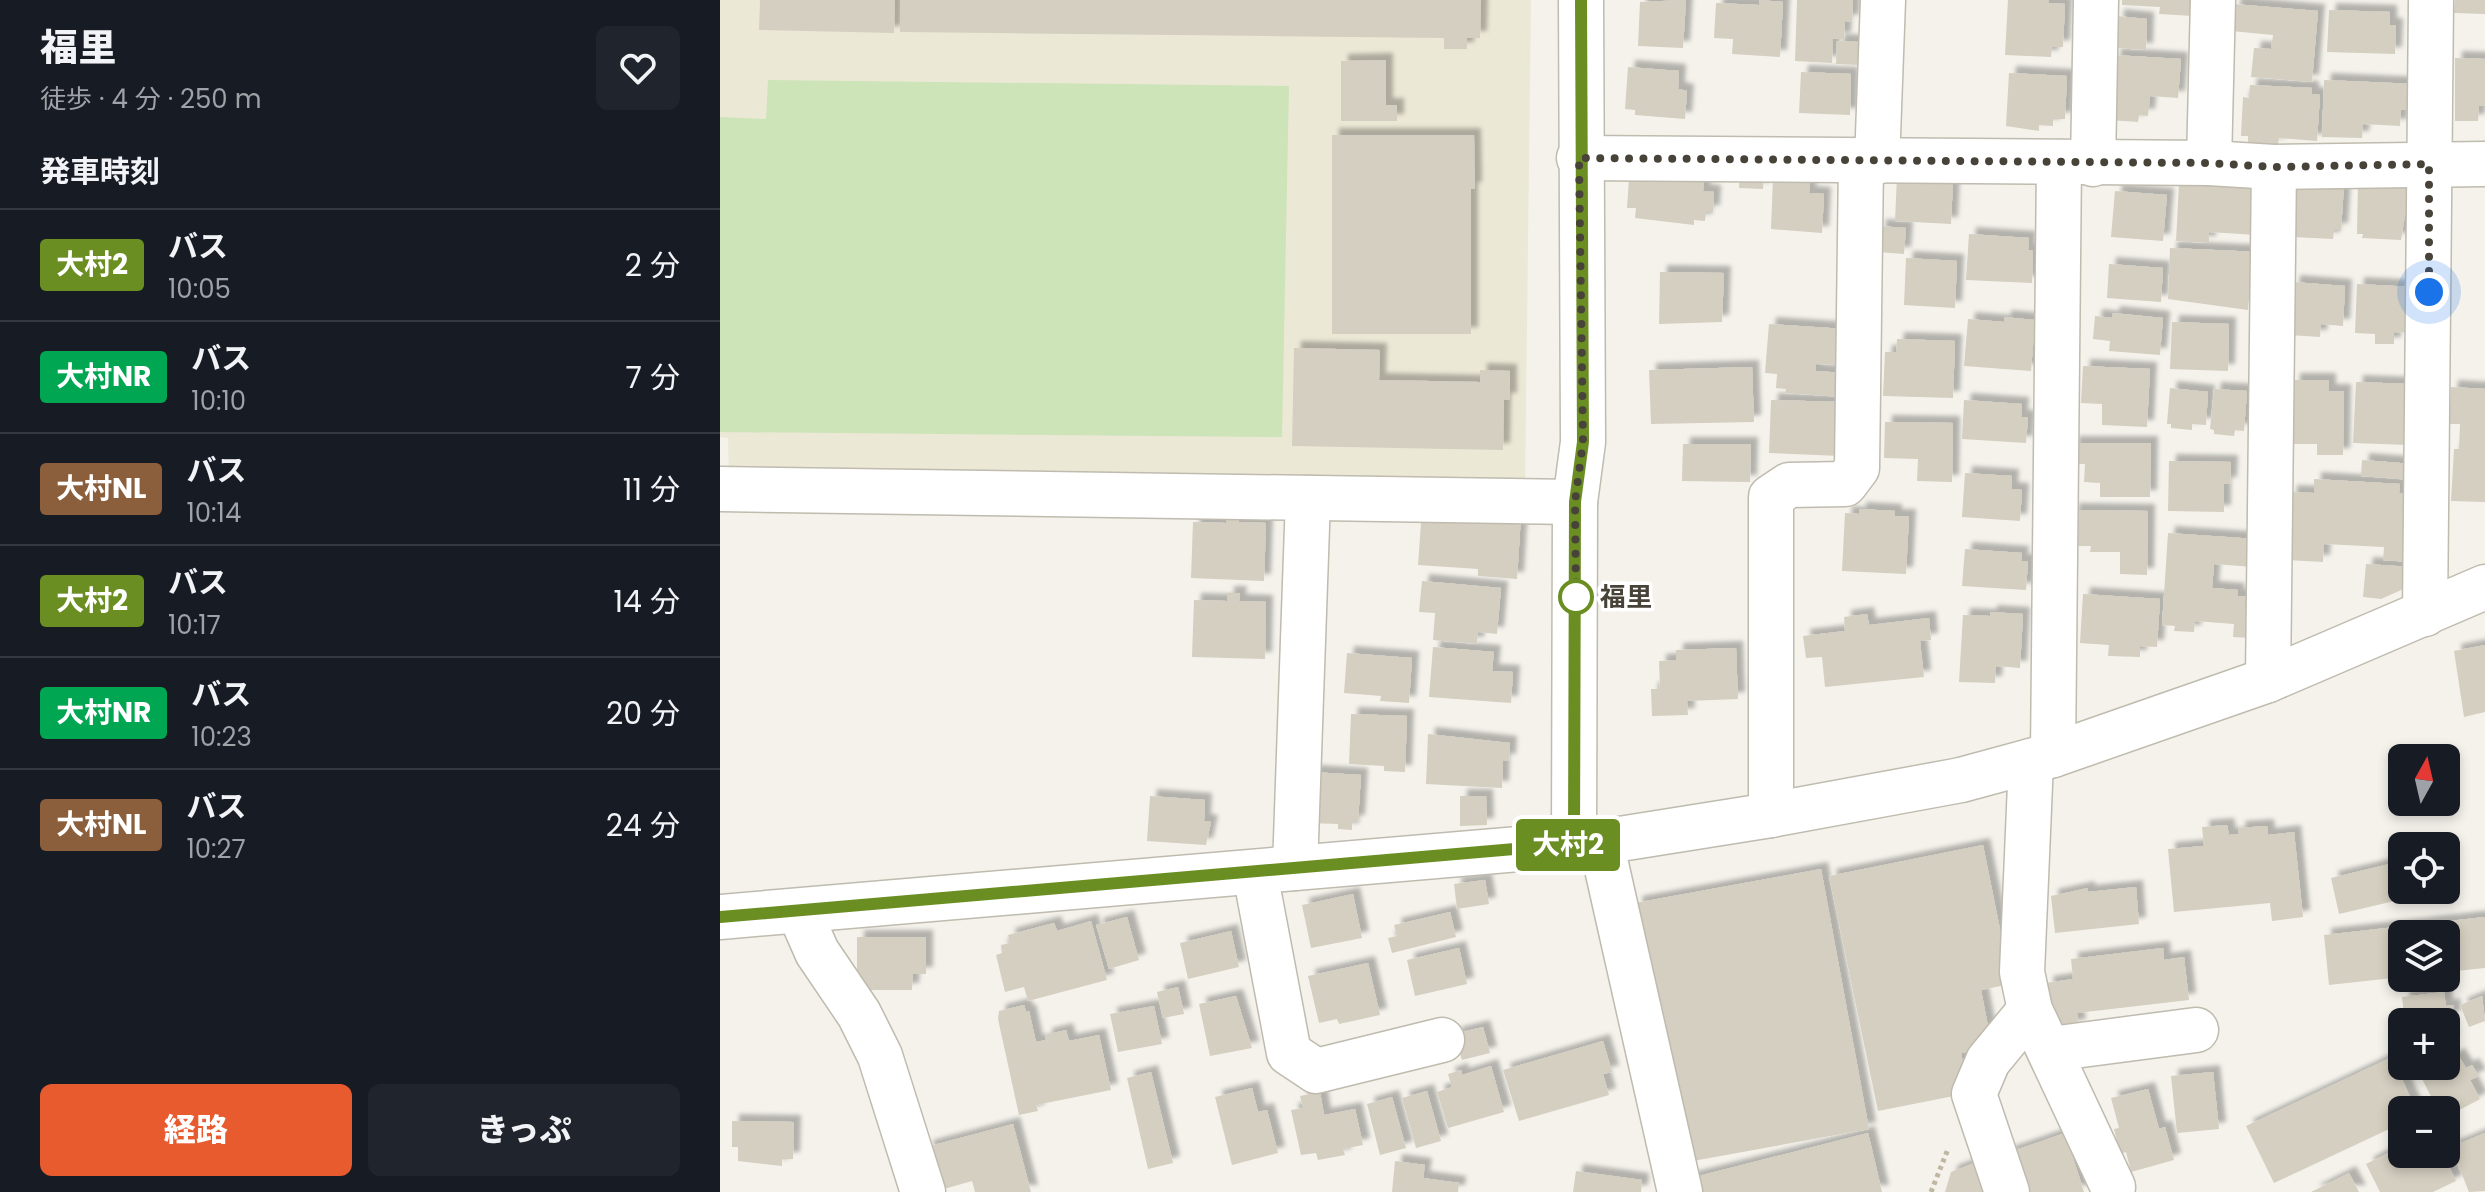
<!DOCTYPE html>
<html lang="ja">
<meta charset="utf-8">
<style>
body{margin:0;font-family:Poppins,"Noto Sans JP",sans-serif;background:#20242c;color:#f1f3f6;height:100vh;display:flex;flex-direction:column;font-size:30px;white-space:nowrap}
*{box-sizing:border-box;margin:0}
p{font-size:26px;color:#9ea1a6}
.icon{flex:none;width:44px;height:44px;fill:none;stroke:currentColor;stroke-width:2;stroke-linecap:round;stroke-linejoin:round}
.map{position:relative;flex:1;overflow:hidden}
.drawer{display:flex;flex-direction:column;background:#171b24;width:720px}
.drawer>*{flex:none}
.badge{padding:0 16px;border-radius:6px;font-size:28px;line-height:52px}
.needle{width:52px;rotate:8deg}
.tools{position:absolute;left:1668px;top:744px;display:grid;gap:16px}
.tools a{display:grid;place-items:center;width:72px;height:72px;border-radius:12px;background:#171b24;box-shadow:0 4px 12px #0003;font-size:40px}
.you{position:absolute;width:40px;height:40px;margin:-20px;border:6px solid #fff;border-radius:50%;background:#1a73e8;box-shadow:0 0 0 12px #1a73e833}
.map>.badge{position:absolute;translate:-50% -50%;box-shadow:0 0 0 4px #fff}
h2{padding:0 40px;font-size:30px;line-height:72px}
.round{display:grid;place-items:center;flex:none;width:84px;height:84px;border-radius:12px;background:#20242c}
.headline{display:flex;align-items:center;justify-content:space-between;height:136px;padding:0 40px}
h1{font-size:38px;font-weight:800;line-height:60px}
.cta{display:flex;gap:16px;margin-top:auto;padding:16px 40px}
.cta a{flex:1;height:92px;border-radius:12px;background:#e75b2f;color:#fff;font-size:32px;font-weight:800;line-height:92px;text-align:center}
.cta a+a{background:#20242c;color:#f1f3f6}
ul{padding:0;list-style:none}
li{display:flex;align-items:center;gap:24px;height:112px;padding:0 40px;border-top:2px solid #363941}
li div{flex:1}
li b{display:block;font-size:30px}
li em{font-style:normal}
li .badge{min-width:88px;font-weight:700;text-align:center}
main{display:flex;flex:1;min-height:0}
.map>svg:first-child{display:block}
</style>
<main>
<section class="drawer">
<div class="headline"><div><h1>福里</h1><p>徒歩 · 4 分 · 250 m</p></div><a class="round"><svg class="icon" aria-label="heart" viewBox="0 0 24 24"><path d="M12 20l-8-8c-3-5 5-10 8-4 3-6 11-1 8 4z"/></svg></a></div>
<h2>発車時刻</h2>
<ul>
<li><span class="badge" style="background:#6b8e23;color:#fff">大村2</span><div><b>バス</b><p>10:05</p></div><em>2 分</em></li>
<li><span class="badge" style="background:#00a651;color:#fff">大村NR</span><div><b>バス</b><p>10:10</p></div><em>7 分</em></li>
<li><span class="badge" style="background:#8b5e3c;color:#fff">大村NL</span><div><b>バス</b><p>10:14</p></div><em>11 分</em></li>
<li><span class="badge" style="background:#6b8e23;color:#fff">大村2</span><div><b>バス</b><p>10:17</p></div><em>14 分</em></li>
<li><span class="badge" style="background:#00a651;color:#fff">大村NR</span><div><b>バス</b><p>10:23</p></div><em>20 分</em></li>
<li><span class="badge" style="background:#8b5e3c;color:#fff">大村NL</span><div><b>バス</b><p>10:27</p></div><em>24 分</em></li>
</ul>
<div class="cta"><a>経路</a><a>きっぷ</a></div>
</section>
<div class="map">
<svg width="1765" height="1192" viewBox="0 0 1765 1192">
<defs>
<filter id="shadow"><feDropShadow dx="7" dy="-7" stdDeviation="2" flood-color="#0004"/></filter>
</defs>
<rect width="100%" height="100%" fill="#f4f2eb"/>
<path fill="#ece8d6" d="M0,0H811L805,491L9,472L8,438L0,437Z"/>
<path fill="#cce4b8" d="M48,80L569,86L562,437L0,432V117L46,119Z"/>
<g fill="#d5cfc1" filter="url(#shadow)">
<path d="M40,0H175L174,33L39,30Z"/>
<path d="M180,0H761L760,38H747V49H724V38L180,32Z"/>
<path d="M966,0L963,48L918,46L920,2Z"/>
<path d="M1039,0L1063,2L1060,57L1012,54L1013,39L994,38L996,3L1039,5Z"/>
<path d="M1077,0H1133L1132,22L1125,21L1124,39H1113L1112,63L1075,61Z"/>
<path d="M1288,0H1329V3L1345,4L1343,47H1332L1331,57L1285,55Z"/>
<path d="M1402,0H1474L1473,16L1439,14L1440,7L1402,5Z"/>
<path d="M1735,0H1765V14L1734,13Z"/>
<path d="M1514,4L1598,11L1592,82L1531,77L1534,48L1551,49L1553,35L1511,31Z"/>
<path d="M1609,10L1670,12V25H1676L1675,54L1607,52Z"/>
<path d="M1397,16L1427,19L1426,50L1395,48Z"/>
<path d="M1117,41L1140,42L1139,65L1116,64Z"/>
<path d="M1394,55L1461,59L1458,98L1430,96L1428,116L1419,115L1418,122L1390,120Z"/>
<path d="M1735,58L1765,59V106H1759L1758,121H1735Z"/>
<path d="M666,60V105H677V121H621V61Z"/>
<path d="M908,67L959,71L958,89L967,91L965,119L915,115V110L905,109Z"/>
<path d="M1081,72L1131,74L1130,115L1079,113Z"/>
<path d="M1289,73L1347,76L1345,119H1333V126L1319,125V131L1286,126Z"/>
<path d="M1604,80L1696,84L1695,110H1681L1680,126L1643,124L1642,138L1602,137Z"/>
<path d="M1530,85L1592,88V94L1600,95L1597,141L1559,138L1558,145L1528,143V136H1521L1523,97L1529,98Z"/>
<path d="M612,135H754L755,189H751V334H612Z"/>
<path d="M1020,173L1044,174L1043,189L1019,188Z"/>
<path d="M1177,176L1233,179L1231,224L1175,221Z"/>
<path d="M984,177L983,191L994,192L993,212H986L985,221L974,220V225L915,218L916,208H907L909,178Z"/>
<path d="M1053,177L1090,179L1089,193L1104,194L1102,233L1051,229Z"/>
<path d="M1638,182L1687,183L1691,215H1685L1681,240L1642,238L1643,234H1637Z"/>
<path d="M1576,183L1624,185L1621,230H1614L1613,239L1573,237Z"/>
<path d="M1459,184L1539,189L1536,235L1489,232V243L1456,241Z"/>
<path d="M1395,191L1447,195L1443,241L1391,237Z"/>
<path d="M1159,226L1186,228L1184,254L1158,252Z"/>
<path d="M1249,234L1309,238L1308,250L1313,251L1312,283L1246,280Z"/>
<path d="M1450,248L1540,252L1538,279H1529L1528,310L1448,299Z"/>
<path d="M1186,258L1237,261L1235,308L1184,305Z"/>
<path d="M1389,264L1443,268L1441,302L1387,298Z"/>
<path d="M940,272L1004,273L1002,322L939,324Z"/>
<path d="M1573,282L1625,286L1623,326L1601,324L1600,337L1569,335Z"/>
<path d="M1637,284L1695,287L1692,333L1674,332V344H1655V334L1635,333Z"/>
<path d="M1393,313L1443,318L1440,355L1389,351L1390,341L1373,339L1375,316L1392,318Z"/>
<path d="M1284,317L1315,320L1311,371L1244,366L1248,319L1284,322Z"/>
<path d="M1452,322L1509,324L1508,371L1450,369Z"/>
<path d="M1049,324L1125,329L1117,365L1096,364V371L1124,373L1122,397L1065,393L1066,389L1056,388L1057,374L1045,373Z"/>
<path d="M1177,339L1235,341L1233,398L1163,396L1165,352H1176Z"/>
<path d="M574,348L660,350L659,380L760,382V370L790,371V400H784L783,450L572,446Z"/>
<path d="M1363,366L1430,369L1427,427L1382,425V404L1361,403Z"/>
<path d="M1032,367L1034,422L931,424L929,370Z"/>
<path d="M1573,380H1609V391H1624L1623,455H1597V444H1573Z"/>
<path d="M1636,382L1690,384L1688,445L1633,443Z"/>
<path d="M1731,387L1765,389V502L1731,501L1734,449H1739L1740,424H1729Z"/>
<path d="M1450,388L1488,392L1486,425L1472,424V430L1451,428V424H1447Z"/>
<path d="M1494,389L1527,391L1524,431L1515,430L1514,436L1494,434V430L1490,429Z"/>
<path d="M1051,400L1122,402L1120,456L1049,453Z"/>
<path d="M1244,400L1302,404L1301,417H1308L1306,443L1242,439Z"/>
<path d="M1165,422L1233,423L1232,482L1197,481L1198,459L1164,458Z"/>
<path d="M1352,443H1431L1430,497H1380V483L1364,482L1365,464H1352Z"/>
<path d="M963,444H1031L1030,482L962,481Z"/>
<path d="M1642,460L1693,464L1692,480L1641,476Z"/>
<path d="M1449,461L1511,462L1510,484H1504V512L1448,511Z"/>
<path d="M1245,473L1292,476L1291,489L1302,490L1300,521L1242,517Z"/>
<path d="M1594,479L1680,484L1679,493H1693L1690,562L1663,560L1664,547L1604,544L1603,562L1567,560L1570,492L1594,493Z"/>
<path d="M702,509L801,515L797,579L758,576V569L698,565Z"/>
<path d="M1139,509L1175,511V516H1189L1186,574L1122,571L1125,513L1139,514Z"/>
<path d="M1352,510L1428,511L1427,575L1400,574V552H1370L1371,546H1351Z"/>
<path d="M506,514L519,515V522L546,523L544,581L471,578L473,522L506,523Z"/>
<path d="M1448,533L1536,539L1533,567L1494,564L1492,588L1518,590L1517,596L1534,597L1531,638L1513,637L1514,624L1475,621L1474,632L1454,631L1455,626L1442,625Z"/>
<path d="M1245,549L1302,553L1301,561H1308L1306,590L1242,586Z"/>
<path d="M1646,564L1692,567L1690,586L1661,599L1643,597Z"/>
<path d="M702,581L781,588L777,634L758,632L757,644L713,640L715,613L699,612Z"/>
<path d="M507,593H520L519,601L546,602L545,659L472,657L474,600L507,601Z"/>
<path d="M1363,594L1440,599L1437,647L1420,646V657L1388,656L1389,645L1360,643Z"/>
<path d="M1270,612L1303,614L1300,668L1276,666L1275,683L1239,682L1243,615L1270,616Z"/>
<path d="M1147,614L1149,625L1209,618L1211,640L1200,641L1204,677L1105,687L1102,657L1086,658L1083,636L1125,631L1124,617Z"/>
<path d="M1765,645V712L1744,717L1734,651Z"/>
<path d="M713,647L774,652L772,671L793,672L791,703L709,697Z"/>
<path d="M1016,648L1018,699L967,701L968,715L932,716L931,689H940L939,661L956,660V650Z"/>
<path d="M627,653L692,658L689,703L660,701L661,696L624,693Z"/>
<path d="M631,714L687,716L685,772L664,771V766L629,764Z"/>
<path d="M708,734L790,743L789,761L783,760L782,788L706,784Z"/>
<path d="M592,772L641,775L638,822H632V830L618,829V824L589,823Z"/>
<path d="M430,796L485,800L484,821L491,822L486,845L427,841Z"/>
<path d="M740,796H766L767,825L740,826Z"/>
<path d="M1507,825L1509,835L1519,834L1518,828L1547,826L1548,835L1574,832L1583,917L1552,921L1550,903L1454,912L1448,849L1484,846L1482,827Z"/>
<path d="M1263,845L1291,984L1261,990L1272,1047L1241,1053L1249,1093L1158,1111L1109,876Z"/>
<path d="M1682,861V890L1717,891L1619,914L1611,878Z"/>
<path d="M1101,869L1149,1129L962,1163L915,903Z"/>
<path d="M765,880L769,904L737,909L734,884Z"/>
<path d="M1416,887L1419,924L1335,933L1331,896L1368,888V892Z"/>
<path d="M633,894L642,938L591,948L582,905Z"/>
<path d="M730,912L736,937L672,953L668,938L677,936L674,925Z"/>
<path d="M407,917L419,960L389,969L376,925Z"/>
<path d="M1765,917V968L1726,972V934H1682V977L1609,985L1604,935Z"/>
<path d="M371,921L387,980L308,1001L304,987L285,992L276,955L282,953L281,945L290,943L288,935L334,923L337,931Z"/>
<path d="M511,931L519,967L468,979L460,943Z"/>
<path d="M137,937H206V974H193L192,990H137Z"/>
<path d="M739,948L747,984L695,996L687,960Z"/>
<path d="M1443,948L1444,960L1464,957L1469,1000L1357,1013L1359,1026L1333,1029L1326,983L1353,979L1351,959Z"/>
<path d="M648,963L660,1015L619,1024L617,1019L599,1023L588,976Z"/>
<path d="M458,987L464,1014L443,1018L437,992Z"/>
<path d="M1724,992L1726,1006L1733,1005L1735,1017L1729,1018L1731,1042L1726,1043V1022H1685L1682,997Z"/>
<path d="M516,996L532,1048L490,1056L479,1004Z"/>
<path d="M1762,996L1765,1021L1749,1027L1740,1005Z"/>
<path d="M304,1005L306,1012L309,1011L316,1042L326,1040L325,1035L346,1030L349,1041L379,1035L391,1090L316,1105L318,1111L299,1115L278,1019L279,1011Z"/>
<path d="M434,1006L442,1044L398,1052L390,1014Z"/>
<path d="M763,1027L770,1053L742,1060L734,1034Z"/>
<path d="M883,1041L892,1072L883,1074L889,1095L799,1121L783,1070Z"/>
<path d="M1738,1055L1746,1068L1752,1065L1759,1076L1750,1080L1760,1099L1726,1117V1110H1718L1700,1075L1717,1066H1726V1061Z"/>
<path d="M1672,1057L1696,1110H1682V1123L1554,1183L1526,1126Z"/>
<path d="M771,1066L784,1112L728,1128L717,1092L732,1087L728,1074L741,1070L742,1075Z"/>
<path d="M431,1072L453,1163L428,1169L407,1078Z"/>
<path d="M1493,1072L1499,1129L1457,1133L1451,1076Z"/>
<path d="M532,1088L538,1112L547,1110L558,1153L512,1165L495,1097Z"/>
<path d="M1428,1089L1439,1129L1445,1127L1454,1160L1411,1172L1406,1152L1400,1154L1394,1129L1399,1128L1391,1098Z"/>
<path d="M707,1091L721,1141L696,1148L682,1098Z"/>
<path d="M600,1092L604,1115L635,1109L643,1145L623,1149L625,1155L598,1160L596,1153L581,1155L571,1110L583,1108L580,1096Z"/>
<path d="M672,1097L686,1148L660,1155L647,1104Z"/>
<path d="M12,1121L74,1122L73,1159H62V1166L18,1161V1147H12Z"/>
<path d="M293,1124L311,1192H255L252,1181L217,1191L206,1147Z"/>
<path d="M1148,1133L1162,1192H966L963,1180Z"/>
<path d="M1345,1133L1364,1192H1300L1287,1153Z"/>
<path d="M1765,1133V1191L1749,1192L1731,1147Z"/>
<path d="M1682,1146V1154H1723L1736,1181L1713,1192H1660L1646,1164Z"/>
<path d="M675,1161L705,1165L703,1178L739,1183L738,1192H672Z"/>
<path d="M1257,1162L1277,1192H1225L1231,1172Z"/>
<path d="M856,1171L922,1180L921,1192H853Z"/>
<path d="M1629,1173L1639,1192H1591Z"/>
</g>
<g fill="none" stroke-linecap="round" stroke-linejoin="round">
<defs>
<g id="minor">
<path d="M859,158L1489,163L1554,167L1765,164"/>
<path d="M1157,162L1163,0"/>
<path d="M1489,163L1493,0"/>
<path d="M1373,164L1376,0"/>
<path d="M0,489L855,502"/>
<path d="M1705,614L1711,0"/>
<path d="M1548,680L1554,167"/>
<path d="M1333,755L1339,162"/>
<path d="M1311,761L1302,972L1310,1010L1393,1187"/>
<path d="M1051,815V497L1069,485L1125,484L1137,468L1141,162"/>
<path d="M881,842L960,1192"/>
<path d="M854,844L855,502L863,442L861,0"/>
<path d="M575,868L588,498"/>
<path d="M535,873L569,1053L596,1071L722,1040"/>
<path d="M79,911L97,952L139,1014L160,1056L203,1192"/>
<path d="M0,917L881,842L1051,815L1241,780L1333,755L1548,680L1765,587"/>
<path d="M1331,1049L1476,1030"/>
<path d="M1287,1192L1254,1094L1268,1061L1310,1010"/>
</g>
</defs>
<use href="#minor" stroke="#bfbbae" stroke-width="47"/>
<path stroke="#bfb7a1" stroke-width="5" stroke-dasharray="4 4" stroke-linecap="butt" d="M1211,1192L1228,1149"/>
<use href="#minor" stroke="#fff" stroke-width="44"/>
</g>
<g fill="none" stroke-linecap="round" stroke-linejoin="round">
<defs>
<path id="line" d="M0,917L854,844L855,502L863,442L861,0"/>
</defs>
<use href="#line" stroke="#fff" stroke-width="18"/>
<use href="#line" stroke="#6b8e23" stroke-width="12"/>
<path stroke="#484339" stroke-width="8" stroke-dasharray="0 14.4" d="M856,597L855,502L863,442L859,158L1489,163L1554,167L1709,164V292"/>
</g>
<circle fill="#fff" stroke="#6b8e23" stroke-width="4" cx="856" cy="597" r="16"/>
<g text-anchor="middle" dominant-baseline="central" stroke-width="7" stroke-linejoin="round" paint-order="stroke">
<g font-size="26" font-weight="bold" fill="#484339" stroke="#fff" text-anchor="start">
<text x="880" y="597">福里</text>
</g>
</g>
</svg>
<div class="tools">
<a><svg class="needle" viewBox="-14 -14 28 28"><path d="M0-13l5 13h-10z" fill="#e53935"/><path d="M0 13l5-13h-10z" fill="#9ea1a6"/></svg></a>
<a><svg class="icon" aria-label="locate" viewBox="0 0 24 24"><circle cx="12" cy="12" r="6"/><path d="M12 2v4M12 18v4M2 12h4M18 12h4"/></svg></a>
<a><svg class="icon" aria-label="layers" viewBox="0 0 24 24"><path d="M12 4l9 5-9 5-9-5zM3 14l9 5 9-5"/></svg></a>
<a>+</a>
<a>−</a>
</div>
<div class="you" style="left:1709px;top:292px"></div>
<b class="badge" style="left:848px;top:845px;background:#6b8e23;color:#fff">大村2</b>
</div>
</main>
